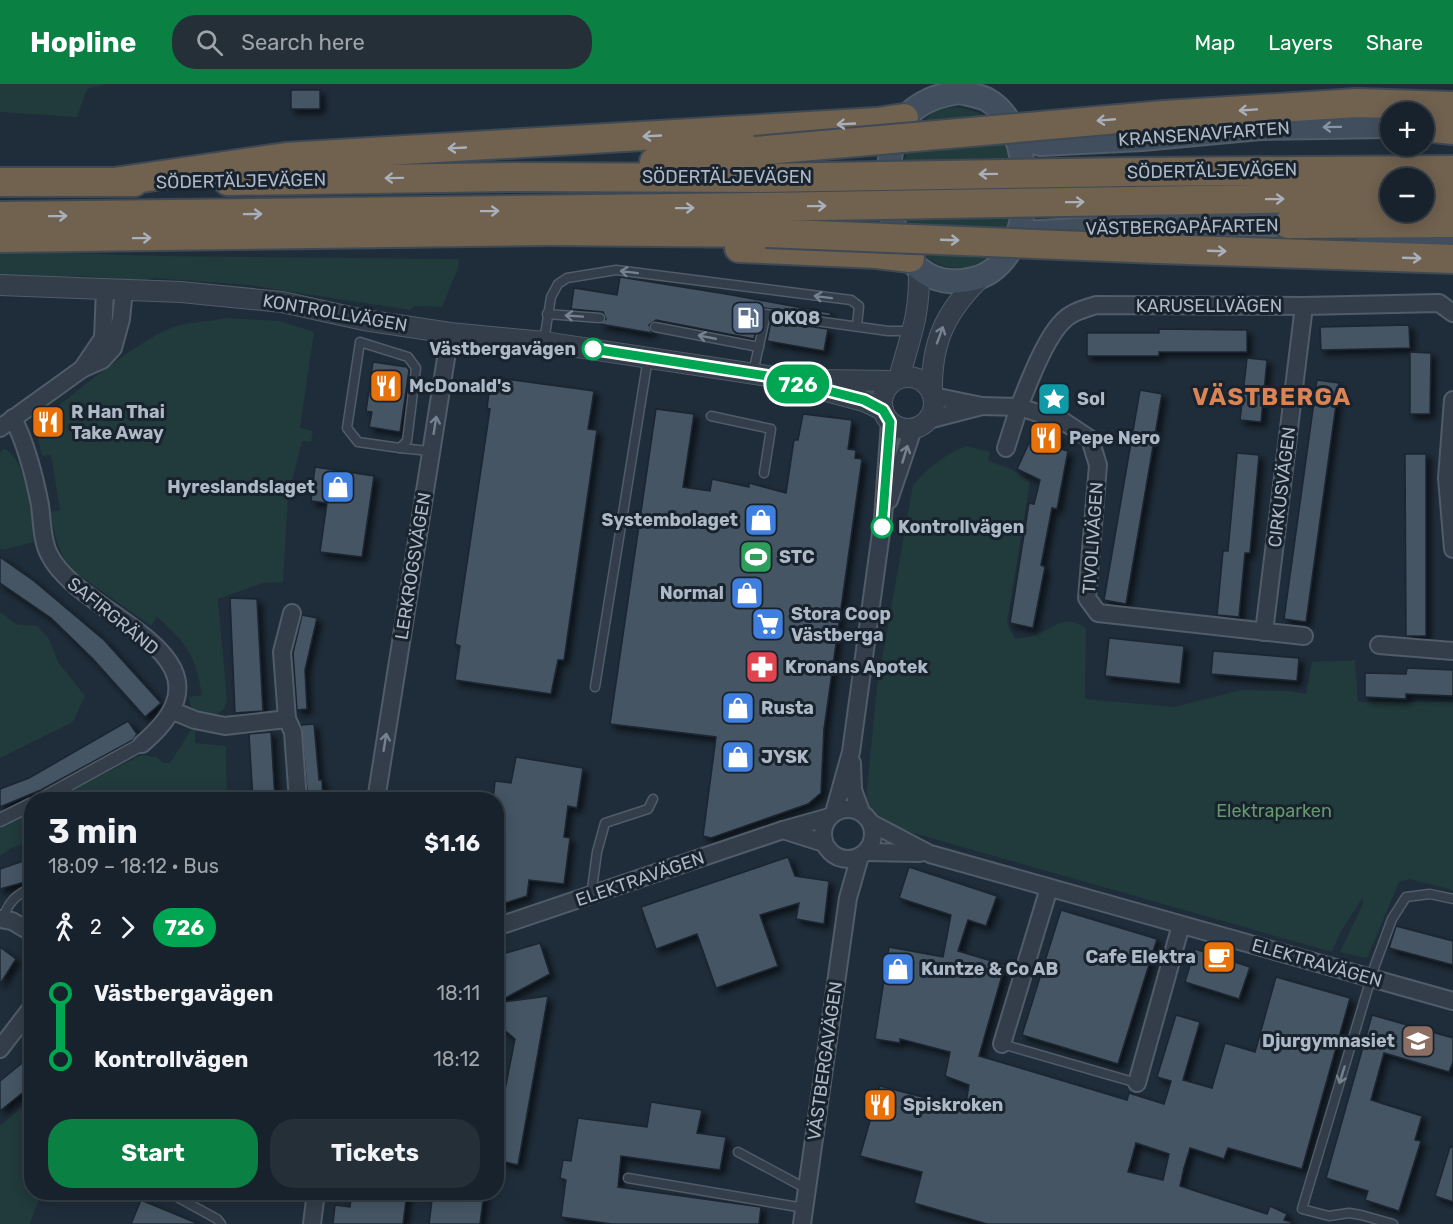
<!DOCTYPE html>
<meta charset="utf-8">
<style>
body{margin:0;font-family:Rubik,sans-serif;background:#242f38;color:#f1f3f6;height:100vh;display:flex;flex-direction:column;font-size:22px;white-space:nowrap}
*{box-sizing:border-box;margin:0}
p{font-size:20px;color:#9ea4a9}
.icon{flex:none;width:33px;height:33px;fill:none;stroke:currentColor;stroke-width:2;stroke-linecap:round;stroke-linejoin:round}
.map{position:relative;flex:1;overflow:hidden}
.side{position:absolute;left:24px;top:708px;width:480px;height:408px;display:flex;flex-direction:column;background:#17222c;border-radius:24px;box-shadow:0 3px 15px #0003,0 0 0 2px #363f48}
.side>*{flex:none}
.badge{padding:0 12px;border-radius:20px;font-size:21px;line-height:39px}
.tools{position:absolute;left:1380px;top:18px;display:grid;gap:12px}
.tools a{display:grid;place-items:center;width:54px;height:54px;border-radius:50%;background:#17222c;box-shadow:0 3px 15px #0003,0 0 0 2px #363f48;font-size:30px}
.map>.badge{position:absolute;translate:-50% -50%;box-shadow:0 0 0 3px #fff}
.legs{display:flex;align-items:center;gap:9px;height:66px;padding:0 24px;font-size:20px}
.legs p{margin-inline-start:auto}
.overview{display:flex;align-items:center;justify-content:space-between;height:102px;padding:0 24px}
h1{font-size:33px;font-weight:700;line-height:45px}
.primary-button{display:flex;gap:12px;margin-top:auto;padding:12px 24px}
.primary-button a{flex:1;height:69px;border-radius:24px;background:#0b8043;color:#fff;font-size:24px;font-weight:700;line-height:69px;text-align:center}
.primary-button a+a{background:#242f38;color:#f1f3f6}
ul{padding:0 24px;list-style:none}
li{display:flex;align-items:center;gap:21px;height:66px;font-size:22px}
li i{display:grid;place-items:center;width:9px;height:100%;margin:0 8px;background:currentColor}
li i::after{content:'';width:15px;height:15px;margin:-8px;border:4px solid;border-radius:50%;background:#17222c}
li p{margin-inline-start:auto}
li:first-child i{background:linear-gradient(#0000 50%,currentColor 0)}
li:last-child i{background:linear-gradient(currentColor 50%,#0000 0)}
header{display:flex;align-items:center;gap:36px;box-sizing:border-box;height:84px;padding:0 30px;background:#0b8043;color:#fff}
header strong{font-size:28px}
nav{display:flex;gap:33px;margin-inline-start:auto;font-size:21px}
.search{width:420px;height:54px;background:#242f38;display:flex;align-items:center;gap:15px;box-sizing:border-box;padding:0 21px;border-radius:24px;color:#9ea4a9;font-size:22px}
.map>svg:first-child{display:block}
</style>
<header>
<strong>Hopline</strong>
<div class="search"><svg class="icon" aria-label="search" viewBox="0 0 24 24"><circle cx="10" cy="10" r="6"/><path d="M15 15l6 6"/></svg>Search here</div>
<nav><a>Map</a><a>Layers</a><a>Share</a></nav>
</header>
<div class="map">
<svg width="1453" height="1140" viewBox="0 0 1453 1140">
<defs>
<filter id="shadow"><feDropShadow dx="4.5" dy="4.5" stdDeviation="3" flood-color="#0009"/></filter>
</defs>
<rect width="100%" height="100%" fill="#1f2d3a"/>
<g fill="#213a3b">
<path d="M0,0H108L87,5L77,33L0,28Z"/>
<path d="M956,23C967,25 982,28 990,35C1030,69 1020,195 949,183C889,173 888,56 934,28C940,25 950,24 956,23Z"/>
<path d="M0,167L164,172L459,175L458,184L442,223L415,222L410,226L248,201L154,194L146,197L81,192H0Z"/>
<path d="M226,234L280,237L314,248L300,344L313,347L311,358L302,357L288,413L283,498L263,499L218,515L227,616L224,625L210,634C196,631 191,628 189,613L202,611C196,573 186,558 157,533L151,542L72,486C58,468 54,450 50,428L60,426L51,371L42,372L35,342L46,349L63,338L54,326C80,304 149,248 180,241C195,238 211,237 226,234Z"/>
<path d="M966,362L990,368L988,377L1011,385L1030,398L1007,538L1015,555C1022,554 1031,553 1038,550C1058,541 1064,531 1086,544L1085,615L1175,623L1241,606L1289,607L1306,610L1312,578L1355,576L1358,618H1453V806L1409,795L1399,798L1367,874L1340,868L1362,822L1363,813L1340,849L1332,868L892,743L878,735L867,718V704L877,603L913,401C929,383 944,371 966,362Z"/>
<path d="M4,365C26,371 32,436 37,457L3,466L0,465V368Z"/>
<path d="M0,528L16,540L37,542L49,555L58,578L85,612L73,638L0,674Z"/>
<path d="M191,646H195V659L226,662L227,715H55L141,671L156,673L164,679H170Z"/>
<path d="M31,728V756L10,765L0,772V744Z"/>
<path d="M31,1015L32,1108L41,1109L30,1140H0V1042Z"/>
</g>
<g fill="#455464" stroke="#1b2530" stroke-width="1.5" fill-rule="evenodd" filter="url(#shadow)">
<rect x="291" y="6" width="29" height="19"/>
<path d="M620,193L726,210L831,229L830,232L764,224L760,229L754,255L656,236L649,241L652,249L600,240L606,235L603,228L571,225L574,204L617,211Z"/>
<path d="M771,237L828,245L824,267L767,257Z"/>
<path d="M1409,241L1410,264L1321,266L1320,243Z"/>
<path d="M1159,245L1247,246V268H1159V272H1087V249H1159Z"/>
<path d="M1410,268L1431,269L1430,330H1410Z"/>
<path d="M1247,274L1267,276L1261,338L1240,336Z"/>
<path d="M373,278L407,283L409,286L400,348L369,343L372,328L366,327Z"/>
<path d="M491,293L594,307L588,345L597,346L564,576H558L551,610L455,596L460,562L455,560L490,325L487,324Z"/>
<path d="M1317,296L1339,299L1306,538L1284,535Z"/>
<path d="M1140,306L1162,310L1126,520L1104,516Z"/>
<path d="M656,325L694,330L683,403L710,407L712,395L749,403V399L786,409L794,356H798L803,330L852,336L848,365L856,366L855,374L862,375L824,645L821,709L808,720L711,754L703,752L716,653L610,640Z"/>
<path d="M1037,342L1060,353L1056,364L1068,367L1057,425L1052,424L1041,481L1045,483L1033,544L1010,539L1029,419L1034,420L1040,396L1017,385Z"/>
<path d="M1237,369L1259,371L1250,469H1245L1239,533L1217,531L1223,467H1228Z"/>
<path d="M1405,370H1426V552H1406Z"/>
<path d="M315,383L374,392L362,473L320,468L327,419L311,417Z"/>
<path d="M0,473L34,497L104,556L161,619L145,633L93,575L51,534L0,499Z"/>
<path d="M230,514L257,515L263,627L235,629Z"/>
<path d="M302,531L317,534L305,586L307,625L297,626L293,569Z"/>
<path d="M1109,554L1184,562L1180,600L1105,592Z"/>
<path d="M1213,567L1299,574L1297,597L1211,590Z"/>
<path d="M1407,584L1453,586V612L1406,610V615L1365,613V589L1406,590Z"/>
<path d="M128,637L137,650L133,656L41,706L0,723V705L29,694Z"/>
<path d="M314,640L319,696H322L323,716H308L301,641Z"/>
<path d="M271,648L275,716H253L249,650Z"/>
<path d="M516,673L583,684L577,724L568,722L564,753L570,754L564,800L529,796L527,812L496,822V716H493L495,697L511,699Z"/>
<path d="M788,773L795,792L829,797L824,840L796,835L799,819L760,831L778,882L716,904L697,850L656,865L641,823Z"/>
<path d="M32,774V796L0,805V785Z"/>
<path d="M909,783L997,812L986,842L968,836L958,867L1005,881L979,972L1010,981L1127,1016L1129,1009L1164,1020L1171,997L1157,993L1176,931L1200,938L1183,996L1212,1004L1225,959L1255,968L1276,893L1350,914L1302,1085L1228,1064L1224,1075L1190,1064L1184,1084L1180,1102L1267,1130L1270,1122L1287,1130L1284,1136L1291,1138V1140H987L914,1119L922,1088L860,1072L880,1002L965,1024L969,1001L945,992L950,968L900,955V959L875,955L889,863L943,873L951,831L899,814ZM1136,1059L1169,1070L1163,1096L1128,1088Z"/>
<path d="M1061,826L1157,855L1118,980L1022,951Z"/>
<path d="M1396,842L1453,857V881L1389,864Z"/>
<path d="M540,859L550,890L496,919V872Z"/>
<path d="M0,863L16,875L0,900Z"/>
<path d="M1195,865L1250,883L1239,915L1185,898Z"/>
<path d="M548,912L518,1081L496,1076V1051L515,955L496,939V919Z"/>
<path d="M1372,931L1453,954V978L1449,988L1384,969L1371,1016L1422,1032L1415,1056L1421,1057L1399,1127L1365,1116L1368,1107L1326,1094Z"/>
<path d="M32,971V1001L0,1027V997Z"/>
<path d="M651,1018L702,1026L697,1049L726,1053L720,1086L621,1072L618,1103L761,1123L759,1140H612L561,1133L566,1096L560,1094L563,1076L571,1077L578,1034L647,1043Z"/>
<path d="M1450,1063H1453V1118L1435,1112Z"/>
<path d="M352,1108H407L403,1140H333L335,1121L350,1123Z"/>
<path d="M433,1108H484L480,1140H429Z"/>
<path d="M141,1116L199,1140H131Z"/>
</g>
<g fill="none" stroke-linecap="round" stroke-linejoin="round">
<defs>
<g id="service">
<path d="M547,230L600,234"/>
<path d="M655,243L759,263"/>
<path d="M544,257L551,213L558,200L567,194L616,186L851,216L859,222L857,242"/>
<path d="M360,258L408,273L416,284L407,357L400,364L358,358L347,344Z"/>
<path d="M753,289L766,230L888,247H913"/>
<path d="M711,332L771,345L764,389"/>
<path d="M400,364L430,367"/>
<path d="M595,603L648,274"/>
<path d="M591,812L597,768L605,739L648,725L653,715"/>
<path d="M3,834C8,819 16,810 32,804"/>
<path d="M1002,960L1137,999"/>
<path d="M738,1068L807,1105"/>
<path d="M628,1094L804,1124"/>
<path d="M178,1108L177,1113L217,1135L221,1140"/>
<path d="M1393,1140L1361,1131L1349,1129L1329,1132L1302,1125L1374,884L1392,835L1406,813L1430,810L1453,815"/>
</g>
<g id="pedestrian">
<path d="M40,716L142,660"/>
<path d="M0,736L32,720"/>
</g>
<g id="minor">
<path d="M82,285L103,254L105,205"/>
<path d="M1453,316L1447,394L1453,465"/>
<path d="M982,322L1019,323C1028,300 1045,255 1062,238C1071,228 1084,225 1096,221L1304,222L1439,219L1453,229"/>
<path d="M13,334C27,362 34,390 40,421C42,436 42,457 49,470C80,535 250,569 142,660"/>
<path d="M928,336L982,322L933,312"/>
<path d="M0,344L82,285L102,276L113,264L121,235L124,206"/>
<path d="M1006,364L1019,323L1063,337L1090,355L1098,381L1087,514L1098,529L1304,552"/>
<path d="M889,416L913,345"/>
<path d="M1264,548L1304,222"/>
<path d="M1379,561L1453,567"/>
<path d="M173,627L195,636L225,642L287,635L293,648L298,716"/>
<path d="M287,635L282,568L292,529"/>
<path d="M852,679L853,706L861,728"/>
<path d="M376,716L450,249"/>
<circle cx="848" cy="750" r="25"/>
<path d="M834,729L851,668L883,434L890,338"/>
<path d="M871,739L930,770L1453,917"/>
<path d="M783,746L824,759"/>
<path d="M866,768L920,769"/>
<path d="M0,835L12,837L32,849"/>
<path d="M496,843L783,746L829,733"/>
<path d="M1002,960L1049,804"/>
<path d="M0,965L32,923"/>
<path d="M1137,999L1181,841"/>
<path d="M312,1140L316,1108"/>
<path d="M802,1140L848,814L860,772"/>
</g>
<g id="tertiary">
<path d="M0,201L181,208L282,218L364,236L450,249L544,258L774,293L864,317L883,326"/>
<circle cx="908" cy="319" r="26"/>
<path d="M899,294C911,250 920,232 919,184"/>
<path d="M817,296L892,297"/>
<path d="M932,308C931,257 946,227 982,192"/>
</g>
<g id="secondary">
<path d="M960,8C968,10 979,12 986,15C1025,36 1029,102 1021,139C1016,161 1001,187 977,194C907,214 885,141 889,86C890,69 893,49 904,35C919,17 939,11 960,8Z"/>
<path d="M1018,55L1041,60L1142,55L1260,44L1390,42"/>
<path d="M1023,149L1180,140H1288L1304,144"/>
<path d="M1369,153L1453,154"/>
</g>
<g id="motorway">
<path d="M1164,31L1357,19L1453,22"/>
<path d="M1424,43L1453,46"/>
<path d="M654,78L755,67"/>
<path d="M1130,88L1453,86"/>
<path d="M228,97L515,93L760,94"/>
<path d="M0,98H134"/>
<path d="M114,98L286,73L877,38L904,34"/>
<path d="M1424,113H1453"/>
<path d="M1133,117L1390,113"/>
<path d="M0,132L758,123"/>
<path d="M1288,140L1453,139"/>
<path d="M0,154L549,147L766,149"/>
<path d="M739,164L877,170L910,174"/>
<path d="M1159,165L1453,175"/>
</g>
</defs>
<use href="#service" stroke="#505c68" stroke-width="11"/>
<use href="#pedestrian" stroke="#505c68" stroke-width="15"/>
<use href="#minor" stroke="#505c68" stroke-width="20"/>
<use href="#tertiary" stroke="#505c68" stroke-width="22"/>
<use href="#secondary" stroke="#505c68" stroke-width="26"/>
<use href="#motorway" stroke="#3e4954" stroke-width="32"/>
<use href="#service" stroke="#333e4a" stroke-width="8"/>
<use href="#pedestrian" stroke="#333e4a" stroke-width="12"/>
<use href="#minor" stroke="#333e4a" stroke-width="16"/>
<use href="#tertiary" stroke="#333e4a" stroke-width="20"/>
<use href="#secondary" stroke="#414e5d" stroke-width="22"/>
<use href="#motorway" stroke="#71614f" stroke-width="28"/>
<defs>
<g id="motorway-bridge">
<path d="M755,67L1164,31"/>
<path d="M760,94L1130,88"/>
<path d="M758,123L1133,117"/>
<path d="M766,149L1159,165"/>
</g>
</defs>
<use href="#motorway-bridge" stroke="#3e4954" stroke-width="32" stroke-linecap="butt"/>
<use href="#motorway-bridge" stroke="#71614f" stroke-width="28"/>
</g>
<defs><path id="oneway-shaft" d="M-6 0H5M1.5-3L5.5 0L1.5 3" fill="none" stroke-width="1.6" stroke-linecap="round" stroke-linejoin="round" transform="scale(1.5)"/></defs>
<g stroke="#a7b0bb">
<use href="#oneway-shaft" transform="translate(1248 26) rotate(176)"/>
<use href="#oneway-shaft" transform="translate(1106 36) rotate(175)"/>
<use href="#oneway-shaft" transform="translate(846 40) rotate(177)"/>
<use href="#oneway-shaft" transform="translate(652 52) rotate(177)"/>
<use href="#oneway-shaft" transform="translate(457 64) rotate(177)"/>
<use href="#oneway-shaft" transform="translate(988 90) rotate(179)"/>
<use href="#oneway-shaft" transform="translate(394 94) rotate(179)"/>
<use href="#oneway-shaft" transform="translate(1275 115) rotate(-1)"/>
<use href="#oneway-shaft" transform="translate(1075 118) rotate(-1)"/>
<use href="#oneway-shaft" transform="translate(817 122) rotate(-1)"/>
<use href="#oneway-shaft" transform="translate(685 124) rotate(-1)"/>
<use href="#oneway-shaft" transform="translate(490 127) rotate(-1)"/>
<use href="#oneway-shaft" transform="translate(253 130) rotate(-1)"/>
<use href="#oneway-shaft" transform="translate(58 132) rotate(-1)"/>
<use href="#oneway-shaft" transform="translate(142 154) rotate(-1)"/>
<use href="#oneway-shaft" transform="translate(950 156) rotate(2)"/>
<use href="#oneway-shaft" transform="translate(1217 167) rotate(2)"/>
<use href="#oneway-shaft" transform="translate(1412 174) rotate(2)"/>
</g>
<use stroke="#8794a2" href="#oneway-shaft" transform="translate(1332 43) rotate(179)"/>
<g stroke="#76828f">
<use href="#oneway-shaft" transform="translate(629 188) rotate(-173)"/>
<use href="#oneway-shaft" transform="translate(823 213) rotate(-173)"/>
<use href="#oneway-shaft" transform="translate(574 232) rotate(-176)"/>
<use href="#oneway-shaft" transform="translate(940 251) rotate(-70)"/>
<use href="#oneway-shaft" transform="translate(707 253) rotate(-169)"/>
<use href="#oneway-shaft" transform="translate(435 341) rotate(-81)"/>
<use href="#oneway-shaft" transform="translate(905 370) rotate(-73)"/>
<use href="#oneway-shaft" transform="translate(385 658) rotate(-81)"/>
<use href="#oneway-shaft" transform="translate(1342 991) rotate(107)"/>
</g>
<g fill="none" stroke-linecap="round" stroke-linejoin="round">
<defs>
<path id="line-1" d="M593,265L774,293L864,316L883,326L890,338L882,443"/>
</defs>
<use href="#line-1" stroke="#fff" stroke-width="14"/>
<use href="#line-1" stroke="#00a651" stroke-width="9"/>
</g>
<defs>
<symbol id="fuel-square" viewBox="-11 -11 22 22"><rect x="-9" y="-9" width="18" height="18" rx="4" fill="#5c6f8a" stroke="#19232e"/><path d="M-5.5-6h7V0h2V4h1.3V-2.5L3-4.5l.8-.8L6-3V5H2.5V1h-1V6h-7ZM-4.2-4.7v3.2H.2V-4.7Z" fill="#fff"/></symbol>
<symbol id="restaurant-square" viewBox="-11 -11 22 22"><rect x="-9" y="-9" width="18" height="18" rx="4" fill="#e8710a" stroke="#19232e"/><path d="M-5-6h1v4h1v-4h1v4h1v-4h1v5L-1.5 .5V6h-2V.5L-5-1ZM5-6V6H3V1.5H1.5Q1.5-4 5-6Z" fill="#fff"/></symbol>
<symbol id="sight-square" viewBox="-11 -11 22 22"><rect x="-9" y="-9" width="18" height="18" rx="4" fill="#0f9aa8" stroke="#19232e"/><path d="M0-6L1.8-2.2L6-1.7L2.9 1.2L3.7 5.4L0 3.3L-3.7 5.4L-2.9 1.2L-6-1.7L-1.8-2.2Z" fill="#fff"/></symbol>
<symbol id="shop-square" viewBox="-11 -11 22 22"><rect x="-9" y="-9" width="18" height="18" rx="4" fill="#3f7fe0" stroke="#19232e"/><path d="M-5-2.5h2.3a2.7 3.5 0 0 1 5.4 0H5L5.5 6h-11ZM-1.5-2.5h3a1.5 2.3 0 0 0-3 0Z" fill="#fff"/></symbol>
<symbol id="stadium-square" viewBox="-11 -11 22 22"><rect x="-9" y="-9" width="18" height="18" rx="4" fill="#2e9e5b" stroke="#19232e"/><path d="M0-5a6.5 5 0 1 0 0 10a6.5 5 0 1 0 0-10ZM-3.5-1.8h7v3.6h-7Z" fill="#fff"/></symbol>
<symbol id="supermarket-square" viewBox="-11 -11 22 22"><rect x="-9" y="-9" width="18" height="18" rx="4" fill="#3f7fe0" stroke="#19232e"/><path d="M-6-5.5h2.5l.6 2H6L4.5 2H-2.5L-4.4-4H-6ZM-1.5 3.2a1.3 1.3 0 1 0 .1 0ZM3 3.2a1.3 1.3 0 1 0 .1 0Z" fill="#fff"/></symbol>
<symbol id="pharmacy-square" viewBox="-11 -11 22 22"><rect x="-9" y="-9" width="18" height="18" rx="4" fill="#e0444e" stroke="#19232e"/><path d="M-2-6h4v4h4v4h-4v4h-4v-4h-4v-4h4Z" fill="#fff"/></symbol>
<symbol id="cafe-square" viewBox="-11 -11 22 22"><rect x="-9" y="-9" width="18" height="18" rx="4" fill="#e8710a" stroke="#19232e"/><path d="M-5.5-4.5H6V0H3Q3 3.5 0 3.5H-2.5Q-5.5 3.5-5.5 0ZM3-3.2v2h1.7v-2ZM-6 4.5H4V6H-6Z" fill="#fff"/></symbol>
<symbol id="school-square" viewBox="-11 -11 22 22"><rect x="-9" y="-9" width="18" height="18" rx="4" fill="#8d6e63" stroke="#19232e"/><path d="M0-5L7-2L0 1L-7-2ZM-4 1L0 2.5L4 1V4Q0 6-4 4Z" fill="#fff"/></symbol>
</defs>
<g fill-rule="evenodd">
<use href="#fuel-square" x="729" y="215" width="38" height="38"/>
<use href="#restaurant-square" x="367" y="283" width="38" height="38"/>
<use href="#sight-square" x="1035" y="296" width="38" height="38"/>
<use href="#restaurant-square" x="29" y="319" width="38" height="38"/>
<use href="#restaurant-square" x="1027" y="335" width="38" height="38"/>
<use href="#shop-square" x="319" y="384" width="38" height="38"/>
<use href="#shop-square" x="742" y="417" width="38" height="38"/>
<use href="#stadium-square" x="737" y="454" width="38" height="38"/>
<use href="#shop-square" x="728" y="490" width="38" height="38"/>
<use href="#supermarket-square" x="749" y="521" width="38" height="38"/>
<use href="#pharmacy-square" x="743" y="564" width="38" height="38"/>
<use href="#shop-square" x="719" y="605" width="38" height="38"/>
<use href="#shop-square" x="719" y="654" width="38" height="38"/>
<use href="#cafe-square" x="1200" y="854" width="38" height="38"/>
<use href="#shop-square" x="879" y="866" width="38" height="38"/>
<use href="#school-square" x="1399" y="938" width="38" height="38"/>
<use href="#restaurant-square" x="861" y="1002" width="38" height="38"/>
</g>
<g fill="#fff" stroke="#00a651" stroke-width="3">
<circle cx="593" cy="265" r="10"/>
<circle cx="882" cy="443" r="10"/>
</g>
<g text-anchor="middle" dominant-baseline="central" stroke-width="6" stroke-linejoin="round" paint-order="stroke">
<g font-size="18" fill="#adb9c7" stroke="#19232e">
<text transform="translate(1204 50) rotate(-4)">KRANSENAVFARTEN</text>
<text transform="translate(1212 87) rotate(-1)">SÖDERTÄLJEVÄGEN</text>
<text x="727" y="93">SÖDERTÄLJEVÄGEN</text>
<text transform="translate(241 97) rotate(-1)">SÖDERTÄLJEVÄGEN</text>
<text transform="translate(1182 143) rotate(-1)">VÄSTBERGAPÅFARTEN</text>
<text x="1209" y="222">KARUSELLVÄGEN</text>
<text transform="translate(335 229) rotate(10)">KONTROLLVÄGEN</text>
<text transform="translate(1282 403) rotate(-83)">CIRKUSVÄGEN</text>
<text transform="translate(1093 454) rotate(-86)">TIVOLIVÄGEN</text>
<text transform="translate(413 482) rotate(-81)">LERKROGSVÄGEN</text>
<text transform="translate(113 532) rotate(39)">SAFIRGRÄND</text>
<text transform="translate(640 795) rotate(-19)">ELEKTRAVÄGEN</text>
<text transform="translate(1317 879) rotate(16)">ELEKTRAVÄGEN</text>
<text transform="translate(825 977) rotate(-82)">VÄSTBERGAVÄGEN</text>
</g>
<g font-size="18" font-weight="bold" fill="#adb9c7" stroke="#19232e" text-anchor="start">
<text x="771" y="234">OKQ8</text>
<text x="409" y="302">McDonald's</text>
<text x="1077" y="315">Sol</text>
<text x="71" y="328">R Han Thai<tspan x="71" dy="21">Take Away</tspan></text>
<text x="1069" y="354">Pepe Nero</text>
<text x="315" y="403" text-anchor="end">Hyreslandslaget</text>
<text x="738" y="436" text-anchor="end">Systembolaget</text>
<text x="779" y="473">STC</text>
<text x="724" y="509" text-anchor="end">Normal</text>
<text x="791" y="530">Stora Coop<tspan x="791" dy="21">Västberga</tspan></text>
<text x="785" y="583">Kronans Apotek</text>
<text x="761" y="624">Rusta</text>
<text x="761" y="673">JYSK</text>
<text x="1196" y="873" text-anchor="end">Cafe Elektra</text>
<text x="921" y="885">Kuntze &amp; Co AB</text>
<text x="1395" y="957" text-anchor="end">Djurgymnasiet</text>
<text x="903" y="1021">Spiskroken</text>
</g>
<g font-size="18" font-weight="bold" fill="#adb9c7" stroke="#19232e" text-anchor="end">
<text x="576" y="265">Västbergavägen</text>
<text x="898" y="443" text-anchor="start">Kontrollvägen</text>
</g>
<g font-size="18" fill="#63996c" stroke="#19232e">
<text x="1274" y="727">Elektraparken</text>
</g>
<g font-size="24" font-weight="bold" letter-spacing="1.5" fill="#da8455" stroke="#19232e">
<text x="1272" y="313">VÄSTBERGA</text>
</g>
</g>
</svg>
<div class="tools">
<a>+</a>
<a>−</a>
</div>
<b class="badge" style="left:798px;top:300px;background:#00a651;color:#fff">726</b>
<section class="side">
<div class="overview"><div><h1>3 min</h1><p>18:09 – 18:12 · Bus</p></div><b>$1.16</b></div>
<div class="legs"><svg class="icon" aria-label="walk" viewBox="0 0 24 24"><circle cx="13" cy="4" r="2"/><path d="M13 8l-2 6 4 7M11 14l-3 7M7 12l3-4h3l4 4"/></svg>2<svg class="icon" aria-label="forward" viewBox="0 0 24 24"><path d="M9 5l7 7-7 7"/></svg><b class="badge" style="background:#00a651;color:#fff">726</b></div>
<ul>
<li><i style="color:#00a651"></i><b>Västbergavägen</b><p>18:11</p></li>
<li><i style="color:#00a651"></i><b>Kontrollvägen</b><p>18:12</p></li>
</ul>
<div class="primary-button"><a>Start</a><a>Tickets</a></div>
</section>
</div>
